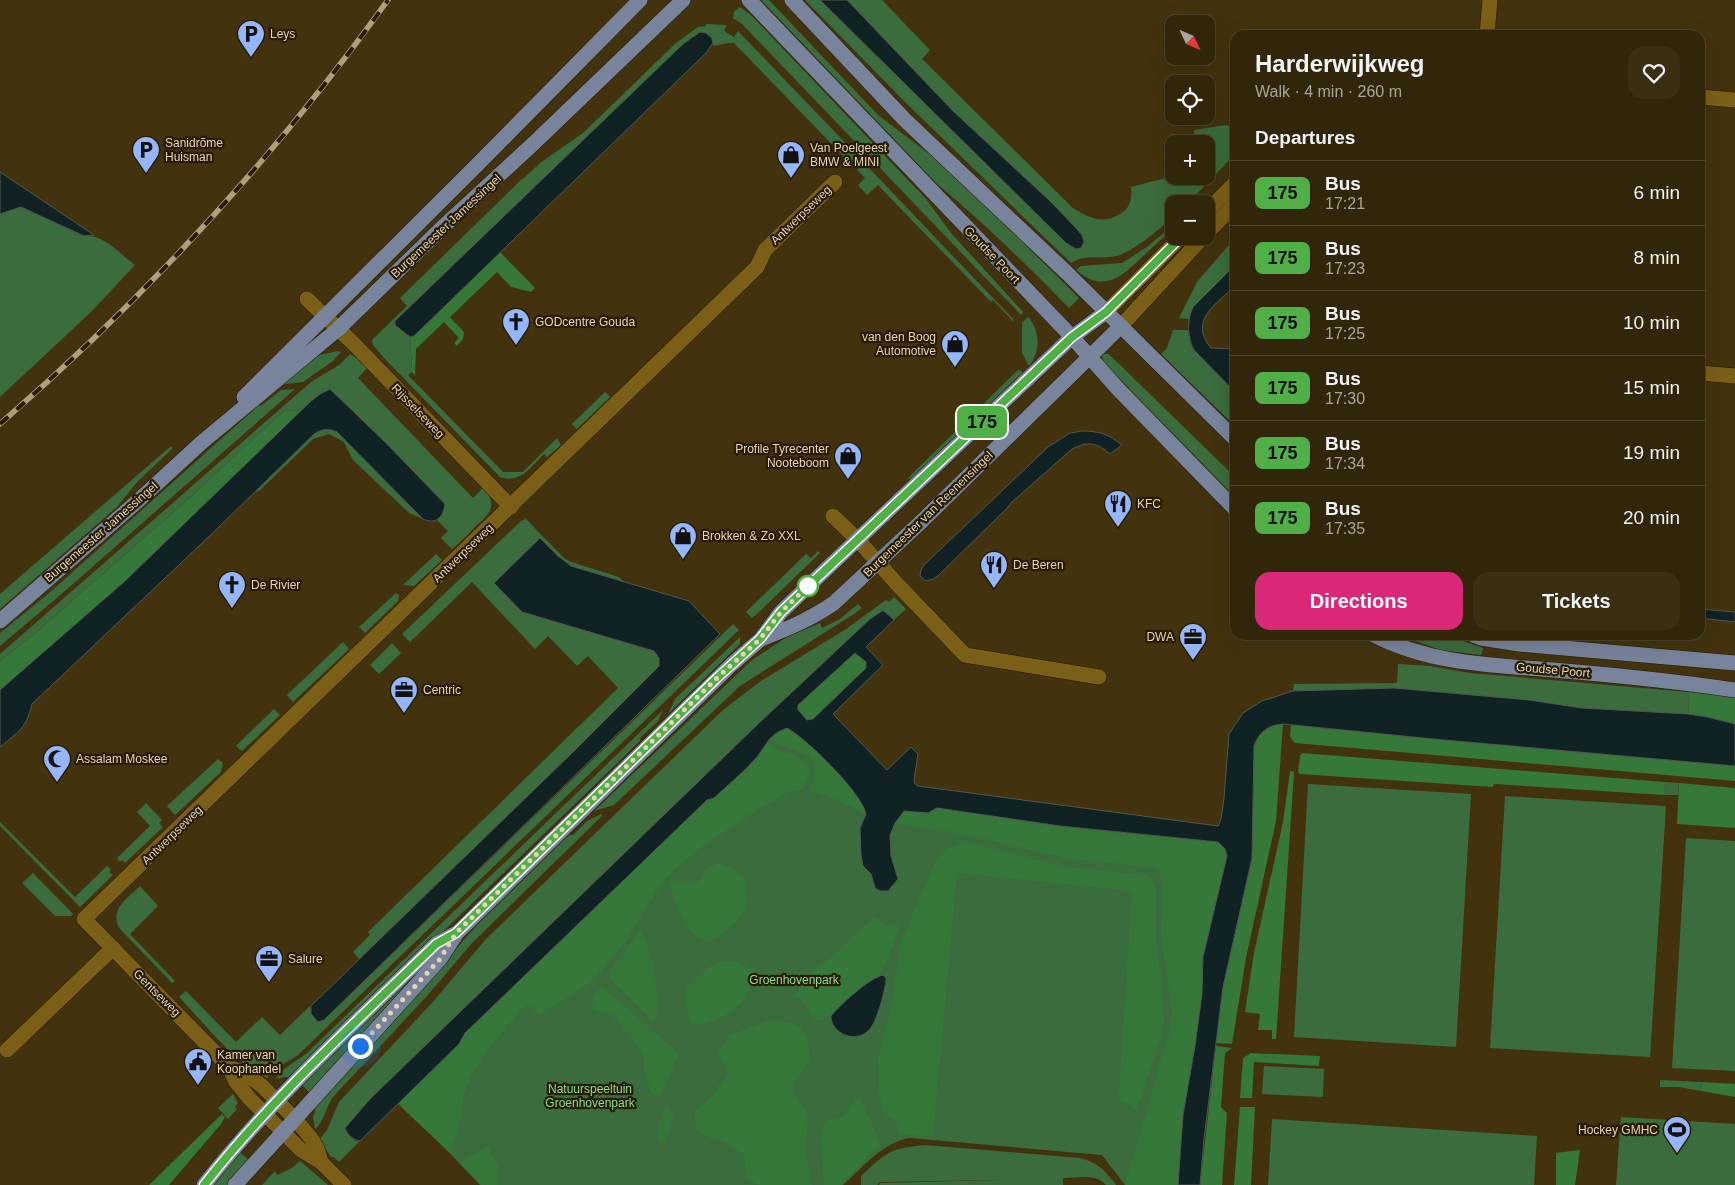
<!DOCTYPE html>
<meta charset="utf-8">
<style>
body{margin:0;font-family:Arial,sans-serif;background:#3a2e13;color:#f1f3f6;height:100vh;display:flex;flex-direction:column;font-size:19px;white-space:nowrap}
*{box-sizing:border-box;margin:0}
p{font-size:16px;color:#a8a59c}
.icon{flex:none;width:28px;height:28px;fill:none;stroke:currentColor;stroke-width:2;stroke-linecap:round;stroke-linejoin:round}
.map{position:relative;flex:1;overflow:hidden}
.details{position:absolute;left:1230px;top:30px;width:475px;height:610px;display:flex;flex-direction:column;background:#32260a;border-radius:15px;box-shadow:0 5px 20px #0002,0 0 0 1px #4d432b}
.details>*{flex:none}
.badge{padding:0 10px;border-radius:8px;font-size:18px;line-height:32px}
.needle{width:32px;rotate:134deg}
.fabs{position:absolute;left:1165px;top:15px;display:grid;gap:10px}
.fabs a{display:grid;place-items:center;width:50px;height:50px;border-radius:10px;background:#32260a;box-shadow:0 5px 20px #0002,0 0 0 1px #4d432b;font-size:25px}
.you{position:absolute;width:25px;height:25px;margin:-12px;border:4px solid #fff;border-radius:50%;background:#1a73e8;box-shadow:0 0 0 8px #1a73e833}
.map>.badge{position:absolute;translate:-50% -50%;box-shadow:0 0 0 2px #fff}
h2{padding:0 25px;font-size:19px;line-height:45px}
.round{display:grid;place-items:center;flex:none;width:52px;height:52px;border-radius:15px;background:#3a2e13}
.headline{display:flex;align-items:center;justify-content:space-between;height:85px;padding:0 25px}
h1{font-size:24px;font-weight:800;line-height:38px}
.cta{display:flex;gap:10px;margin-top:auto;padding:10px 25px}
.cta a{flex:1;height:58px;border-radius:15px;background:#db2777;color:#fff;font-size:20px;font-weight:800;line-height:58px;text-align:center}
.cta a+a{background:#3a2e13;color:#f1f3f6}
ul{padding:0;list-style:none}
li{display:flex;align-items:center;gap:15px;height:65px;padding:0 25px;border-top:1px solid #4d432b}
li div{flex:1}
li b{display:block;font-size:19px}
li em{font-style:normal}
li .badge{min-width:55px;font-weight:700;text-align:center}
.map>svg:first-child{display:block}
</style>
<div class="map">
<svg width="1735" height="1185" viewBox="0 0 1735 1185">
<rect width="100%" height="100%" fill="#42330e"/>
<g fill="#3b6c3d">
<path d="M761,0H769L878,115L948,168L1079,298L1069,308C1026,264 983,222 936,183Z"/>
<path d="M805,0H820L1066,243L1051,202L953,111L847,0H882L930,50L922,59L1073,208C1089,218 1103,225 1120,214C1125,211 1128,208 1130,202C1132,198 1131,191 1131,187L1174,176H1206V144H1195L1194,130L1226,125L1235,127V154L1187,204H1174V216C1161,228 1133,252 1116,256C1099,260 1087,253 1071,263L906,103Z"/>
<path d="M740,7L752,16L926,199L951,233L1023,312L1021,315L742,24L733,18L734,12Z"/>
<path d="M706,24L727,25L724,31L734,37L738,31L858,156L851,164L734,43H727L714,46L712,44L713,43L700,32L683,44L395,321V325L410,337L412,372L408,375L503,472H523L557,438L561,445L547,457L544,454C531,467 520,484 500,477L385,359L373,345L372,340L407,306L400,298L522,179H523L540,163L583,133L676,43L698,27L706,26Z"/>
<path d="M863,164L867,166L1014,320L1013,321L993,300L991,302L878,185L867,195L858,185L865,178L857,170Z"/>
<path d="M21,207L84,236C103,234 120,254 135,265L91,312L0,397V214Z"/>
<path d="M1171,227L1173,228C1163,238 1152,248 1142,257C1121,278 1103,293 1076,270L1081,266L1122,263L1147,247Z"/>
<path d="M1235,238V265L1194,307L1189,319L1179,318L1197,282Z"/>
<path d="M1028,317C1040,330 1041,352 1029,366L1022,353V323Z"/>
<path d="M1173,330H1188L1190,343L1194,350L1235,392V426L1161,354L1167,348Z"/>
<path d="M337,351L341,352L333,361L303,382L279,385L316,356Z"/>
<path d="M350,354L358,359L367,368L358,378L473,498L483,488C499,505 489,515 475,527C468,535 460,542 452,549L441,538L448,531L437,520L443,513L310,402L301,411L285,410L184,503L32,636L0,661V654L311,382L339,365Z"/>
<path d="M1102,354H1108L1117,362L1235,477V497L1109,368L1103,360Z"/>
<path d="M1018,370L1022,371V373L912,478L907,479Z"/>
<path d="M295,389L65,591L0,646V633L48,594L258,406L262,405L281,390Z"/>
<path d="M605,392L610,397L577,429L572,424Z"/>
<path d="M329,428L337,432L423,519L409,513L353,460L344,442L329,434L313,439L259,491L255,492L314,434L321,430Z"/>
<path d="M171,446L173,448L137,482L117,507L0,609V594Z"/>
<path d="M526,519L564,558L571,562L619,577L625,583L571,566L558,556L540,538L494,583L522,612L654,651L659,658V666L571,754L359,959L353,952L370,935L368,932L618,688L588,656L577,666L548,636L535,649L472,582L410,642L402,634L521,521Z"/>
<path d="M818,551L820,553L759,612L752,618L746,612L806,554L811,558Z"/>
<path d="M436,554L442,560L414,586L403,585Z"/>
<path d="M396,593L399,595L398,601L365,633L359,627Z"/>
<path d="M894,597L906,609L894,620L884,611L870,619L757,725L370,1099L345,1128L355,1141H360L339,1162L334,1157H331L319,1140L327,1130L339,1102L431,1004L486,939L723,710L761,681L846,629L886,600L889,602Z"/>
<path d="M858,604L862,608L854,614L740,686L614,805L594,811L752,660L787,637L820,623L822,628L840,619Z"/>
<path d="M733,624L739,630L298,1055L274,1070L267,1078C235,1063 204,1023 179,997L186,991L236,1042L262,1017L280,1035L310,1006L311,1014L324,1020Z"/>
<path d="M1398,635H1445L1483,648L1481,655L1441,650Z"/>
<path d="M1538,635H1584L1588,638V640Z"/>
<path d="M740,637V644L668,714L675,699Z"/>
<path d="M343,642L349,649L293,702L287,695Z"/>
<path d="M392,643L401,653L379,674L370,665Z"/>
<path d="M1398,664L1430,666L1470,673L1689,692L1688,714L1582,708L1529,700L1394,688L1293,691L1294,684L1397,683Z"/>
<path d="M274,709L280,715L242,751L236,746Z"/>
<path d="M663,710L658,721L640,738V741L308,1062L291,1076L276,1079C279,1070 302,1058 310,1050Z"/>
<path d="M786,719L869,805L1216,844L1187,1081L1177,1185H1125L1102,1155L910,1138C883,1142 863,1167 843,1185H480L400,1101Z"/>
<path d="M218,759L223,763L221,772L175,815L167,806Z"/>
<path d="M1665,782L1679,783L1678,795H1664Z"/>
<path d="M1308,784L1471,794L1456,1047L1294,1037Z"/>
<path d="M1505,796L1666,806L1650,1057L1490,1048Z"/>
<path d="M146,803L162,820L159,823L163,827L125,863L122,860L120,862L117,858L150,826L137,812Z"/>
<path d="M601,814L602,816L472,943L427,996L333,1097C326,1106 324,1123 315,1129L313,1118L316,1107L477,925L569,835H573L587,821Z"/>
<path d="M0,822L75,897L107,866L111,869L109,872L113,875L80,907L0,826Z"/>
<path d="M1686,838L1735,841V1071L1672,1068Z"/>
<path d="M33,873L73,914L71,916H55L22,883Z"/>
<path d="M140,886L158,906L130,934L175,981L172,983L120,929C108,910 128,898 140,886Z"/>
<path d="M434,954L312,1095L301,1084Z"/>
<path d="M1264,1066L1324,1069L1323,1097L1262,1094Z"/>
<path d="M1660,1080L1702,1082L1701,1091L1679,1087H1660Z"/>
<path d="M233,1094L238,1103L235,1107L237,1109L228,1119L218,1108Z"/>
<path d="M1621,1117L1735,1124V1185H1616Z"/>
<path d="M1272,1119L1537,1136L1534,1185H1268Z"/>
<path d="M926,1145L1080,1158C1097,1162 1106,1171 1116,1185H1106C1096,1173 1077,1178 1063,1178V1185H879L880,1183L1040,1179L880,1182L877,1185H861V1176C887,1152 890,1148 926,1145Z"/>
<path d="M238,1151L250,1161L229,1185H210Z"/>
<path d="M300,1161L328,1185H262L275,1171L277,1175L292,1168Z"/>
</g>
<g fill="#36773a">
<path d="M500,252L535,288L531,292L511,287L497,272L450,317L464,332L463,339L457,346L454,343L459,338L444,322L416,349L415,375L412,372L410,337L414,336Z"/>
<path d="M285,410L301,411L124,582L0,690V661L32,636L184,503Z"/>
<path d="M855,653L866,662V668L813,719L807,720L798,710V705Z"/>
<path d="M1689,692L1735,696V724L1707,717L1688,714Z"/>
<path d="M1275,724H1283L1276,821L1246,958L1232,1044L1216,1043L1223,987L1252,858L1254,746C1258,735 1265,728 1275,724Z"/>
<path d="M1291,725L1721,764L1735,766V781L1295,743L1290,737Z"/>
<path d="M788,728C807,740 862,793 866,814L830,797L810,791C826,743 794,759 771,738L777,732Z"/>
<path d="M767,742L776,750L794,755L809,766V775L803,790L791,791L761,808L698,849L683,862L666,879L656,892L629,937L593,981L540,1015L526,1004C503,1032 477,1059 464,1093C462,1099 463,1106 462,1112C460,1127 455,1139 450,1153L398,1104L459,1044L465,1033L707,800L714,798L757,756Z"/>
<path d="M1302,753L1665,782L1664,795L1494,784L1493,787L1300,774L1298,772L1300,756Z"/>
<path d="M1290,771H1293L1294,773L1276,1039H1272V1030H1258L1260,1014L1245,1012L1254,953L1283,822Z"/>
<path d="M1679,783L1735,788V828L1677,824Z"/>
<path d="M937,808L1060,826L1218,842L1225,849L1227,856L1203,957L1202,994L1195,1046L1183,1115L1178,1185H1125L1170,1030L1172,1011L1161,935L1163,887L1161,874L1157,869L1149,867L1069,859L964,834L895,823L904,811L928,813Z"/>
<path d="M964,842L1066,867L1146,875C1152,878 1154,882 1156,888V940L1163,992L1164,1022L1161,1036L1137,1110L1120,1100L1119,1094L1132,891L957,873L933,1136L899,1135L896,1121L884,1114L879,1092L878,1059L890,1013L901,943L922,891L935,863L947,849Z"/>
<path d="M719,863L734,869L743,877C745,883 747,890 748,896C749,915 723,935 708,942C682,932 677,909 670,885L674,879L685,883L698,882L705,870Z"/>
<path d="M874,917L885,925L899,926C896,937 885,969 878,976C876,979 871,979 868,982C853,995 839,1011 821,1021C820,1021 814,1018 813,1018C805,1010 806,999 793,997L812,970L830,959Z"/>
<path d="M641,928L652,959L659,1003L654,1023L614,983L610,976L611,970Z"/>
<path d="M718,962H736L755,970C753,979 752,988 746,996C735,1013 712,1024 692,1025C678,988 687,981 718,962Z"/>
<path d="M602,987L679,1053L660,1097L651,1093L644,1069V1056L639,1047L613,1016L592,1009L594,995Z"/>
<path d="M769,1021C805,1023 806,1025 811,1061L795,1080L792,1091L802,1104L808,1117L805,1156L812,1185H758L747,1179L744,1154L722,1141L709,1137L697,1130L694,1112L714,1094L727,1073L718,1052L730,1035Z"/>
<path d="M1216,1046L1232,1048L1225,1053L1221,1107L1227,1113L1222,1185H1200Z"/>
<path d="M1251,1053L1320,1056L1319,1066L1254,1062L1252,1098H1240L1243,1058Z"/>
<path d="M1702,1082L1735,1084V1097L1701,1091Z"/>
<path d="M855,1100H862L881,1145L840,1185H824L820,1137L824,1123L832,1118L838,1120L845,1114Z"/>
<path d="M666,1106L670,1109L674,1115L668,1135L664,1143H659C658,1130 658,1117 666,1106Z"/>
<path d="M1240,1107H1255L1251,1185H1234Z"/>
<path d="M222,1114L225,1117L221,1124L169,1185H149Z"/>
<path d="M488,1147L498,1166L499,1185H482L460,1163L471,1155Z"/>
<path d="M1580,1150L1575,1185H1556V1153Z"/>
</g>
<g fill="#112224" stroke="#515850" fill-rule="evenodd">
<path d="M820,0H847L953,111L1051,202L1076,228L1082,235L1084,242L1081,248L1076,249L1066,243Z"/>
<path d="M700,32L706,33L712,38L713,43L706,53L414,336L410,337L395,325V321L683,44Z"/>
<path d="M0,172L94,235L84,236L21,207L0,214Z"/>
<path d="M1235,265V286C1216,304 1188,321 1211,348L1235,349V392L1194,350C1187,337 1187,320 1193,307Z"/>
<path d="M330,389L386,443L445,504C443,517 437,525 423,519L337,432C328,428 322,429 314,434L219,527L32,704C26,729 19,731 0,747V690L124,582L310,402L320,394Z"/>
<path d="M1082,431C1099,431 1108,434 1122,445L1110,454C1096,442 1088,441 1072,449L1012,502L1007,508L939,575L933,579L926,581L920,576L921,570L924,565L1048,447L1070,433Z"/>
<path d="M540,538L558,556L571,566L689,601L720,634L324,1020L318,1022L311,1014V1006L571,754L659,666V658L654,651L522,612L494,583Z"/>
<path d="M1700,609L1735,612V622L1700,618Z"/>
<path d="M882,611H884L894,620L866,647L883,665L833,714L887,770L911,747L918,754L914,780L915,784L918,786L1218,826L1221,819L1224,798L1229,734L1243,713L1262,701L1293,691L1394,688L1529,700L1582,708L1688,714L1707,717L1735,724V766L1433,739L1283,724C1268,725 1259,732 1254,746L1252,858L1223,987L1204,1139L1200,1185H1178L1183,1115L1195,1046L1202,994L1203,957L1227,856L1225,849L1218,842L1060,826L937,808L928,813L904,811L895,823L890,835L891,856L898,879L888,891H880L875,888L871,874L863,866L861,856L860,828L866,814C862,793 807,739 787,728C768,735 768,743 757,757C744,772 728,785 714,798L707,800L465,1033L459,1044L360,1141C354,1140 347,1135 345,1128L370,1099L757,725L870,619ZM855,653L866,662V668L813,719L807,720L798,710V705Z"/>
<path d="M883,975L886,978C886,988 877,1022 869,1030C856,1044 831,1034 831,1016C841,1004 868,979 883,975Z"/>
</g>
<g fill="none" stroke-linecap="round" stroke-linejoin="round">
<defs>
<g id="minor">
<path d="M1487,35L1490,0"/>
<path d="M1700,97L1735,100"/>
<path d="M1206,212L1235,183"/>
<path d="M1206,234L1235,204"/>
<path d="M307,299L355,345L511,507"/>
<path d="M1106,312L1182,236"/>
<path d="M1121,326L1204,236"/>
<path d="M1700,373L1735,376"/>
<path d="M833,516L858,540L896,583L965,655L1099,677"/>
<path d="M7,1050L113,948"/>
<path d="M229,1067L236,1082L250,1099L300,1149L321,1162L344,1185"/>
<path d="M321,1162L317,1148L311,1138L294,1118L262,1086L245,1073L229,1067L84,919L757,267L765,250L835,182"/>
</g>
<g id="major">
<path d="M749,0L1072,337L1118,389L1235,509"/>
<path d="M792,0L905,120L1067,273L1235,439"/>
<path d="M244,397L476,166L640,0"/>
<path d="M0,621L139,500L201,443L338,329L445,225L534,143L683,0"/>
<path d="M1374,635C1430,664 1492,665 1553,670C1614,675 1674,681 1735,690"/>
<path d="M1473,635L1481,638L1519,644L1735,663"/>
<path d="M761,639C787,629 811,619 834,603L922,521L1121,326"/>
<path d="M204,1185C273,1097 356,1022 436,944L455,934"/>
<path d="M235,1185L440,959L457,933L731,665L761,639L781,612L802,592L1072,337L1106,312"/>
</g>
</defs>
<use href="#minor" stroke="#251b06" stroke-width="16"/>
<use href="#major" stroke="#251b06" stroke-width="16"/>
<use href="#minor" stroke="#7c5f17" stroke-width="15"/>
<use href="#major" stroke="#78849b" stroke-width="15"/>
<defs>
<path id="rail" d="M0,424C145,298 276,156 388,0"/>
</defs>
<use href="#rail" stroke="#ae9f7d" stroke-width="5.5"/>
<use href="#rail" stroke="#271b00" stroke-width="4" stroke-dasharray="11" stroke-linecap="butt"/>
</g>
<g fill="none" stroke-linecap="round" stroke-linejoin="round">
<defs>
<path id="line" d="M204,1185C273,1097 356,1022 436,944L456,933L717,678L760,639L781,612L1072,337L1106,312L1182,236"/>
</defs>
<use href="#line" stroke="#fff" stroke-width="11"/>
<use href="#line" stroke="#50af46" stroke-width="8"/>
<path stroke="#e5d5b5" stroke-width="5" stroke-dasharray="0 9" d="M360,1046L440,959L456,933L717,678L760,639L781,612L808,586"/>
</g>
<defs>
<symbol id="parking-pin" viewBox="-11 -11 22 30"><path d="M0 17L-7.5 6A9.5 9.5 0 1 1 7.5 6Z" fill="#95b6fd" stroke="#271b00"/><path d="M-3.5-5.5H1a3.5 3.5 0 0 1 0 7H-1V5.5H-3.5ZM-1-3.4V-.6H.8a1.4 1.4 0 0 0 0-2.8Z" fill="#111"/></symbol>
<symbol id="shop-pin" viewBox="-11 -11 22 30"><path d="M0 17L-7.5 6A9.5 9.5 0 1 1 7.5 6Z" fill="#95b6fd" stroke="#271b00"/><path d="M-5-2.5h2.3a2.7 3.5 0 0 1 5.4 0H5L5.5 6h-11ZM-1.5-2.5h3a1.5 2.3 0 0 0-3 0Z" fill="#111"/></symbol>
<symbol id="church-pin" viewBox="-11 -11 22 30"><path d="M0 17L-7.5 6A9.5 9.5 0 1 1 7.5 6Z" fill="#95b6fd" stroke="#271b00"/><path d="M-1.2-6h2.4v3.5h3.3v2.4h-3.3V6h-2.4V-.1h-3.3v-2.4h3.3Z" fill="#111"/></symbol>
<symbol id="restaurant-pin" viewBox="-11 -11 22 30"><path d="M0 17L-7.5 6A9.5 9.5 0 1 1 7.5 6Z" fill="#95b6fd" stroke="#271b00"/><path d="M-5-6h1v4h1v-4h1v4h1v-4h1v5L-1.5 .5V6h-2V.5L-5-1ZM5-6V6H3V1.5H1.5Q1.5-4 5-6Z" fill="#111"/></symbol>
<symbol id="office-pin" viewBox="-11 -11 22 30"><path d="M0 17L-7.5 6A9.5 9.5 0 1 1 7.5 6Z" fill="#95b6fd" stroke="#271b00"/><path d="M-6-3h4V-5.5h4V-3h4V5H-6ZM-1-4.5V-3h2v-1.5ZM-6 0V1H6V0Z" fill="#111"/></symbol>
<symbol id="mosque-pin" viewBox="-11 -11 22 30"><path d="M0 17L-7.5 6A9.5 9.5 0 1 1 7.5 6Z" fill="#95b6fd" stroke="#271b00"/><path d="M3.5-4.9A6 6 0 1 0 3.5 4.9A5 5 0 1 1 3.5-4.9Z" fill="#111"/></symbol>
<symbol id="civic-pin" viewBox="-11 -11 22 30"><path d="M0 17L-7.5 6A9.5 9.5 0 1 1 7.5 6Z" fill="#95b6fd" stroke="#271b00"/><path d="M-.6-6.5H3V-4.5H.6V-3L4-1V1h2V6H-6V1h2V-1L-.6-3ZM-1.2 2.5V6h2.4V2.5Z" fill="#111"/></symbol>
<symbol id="stadium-pin" viewBox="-11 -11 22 30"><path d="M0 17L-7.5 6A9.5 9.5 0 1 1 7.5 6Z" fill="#95b6fd" stroke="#271b00"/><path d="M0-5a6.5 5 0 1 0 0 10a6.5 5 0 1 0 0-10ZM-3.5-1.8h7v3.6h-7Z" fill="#111"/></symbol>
</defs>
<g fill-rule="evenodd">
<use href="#parking-pin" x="235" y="18" width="32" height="43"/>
<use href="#parking-pin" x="130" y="134" width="32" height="43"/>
<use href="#shop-pin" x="775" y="139" width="32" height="43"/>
<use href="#church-pin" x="500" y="306" width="32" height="43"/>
<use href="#shop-pin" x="939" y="328" width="32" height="43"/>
<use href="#shop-pin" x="832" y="440" width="32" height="43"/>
<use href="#restaurant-pin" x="1102" y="488" width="32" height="43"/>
<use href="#shop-pin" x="667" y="520" width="32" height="43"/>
<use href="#restaurant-pin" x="978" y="549" width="32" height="43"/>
<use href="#church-pin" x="216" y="569" width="32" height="43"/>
<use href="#office-pin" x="1177" y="621" width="32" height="43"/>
<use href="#office-pin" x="388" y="674" width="32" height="43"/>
<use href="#mosque-pin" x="41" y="743" width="32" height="43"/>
<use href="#office-pin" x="253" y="943" width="32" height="43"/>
<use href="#civic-pin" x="182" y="1046" width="32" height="43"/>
<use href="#stadium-pin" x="1661" y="1114" width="32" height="43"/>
</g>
<circle fill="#fff" stroke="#50af46" stroke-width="2.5" cx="808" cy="586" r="10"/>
<g text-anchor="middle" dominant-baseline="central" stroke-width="4.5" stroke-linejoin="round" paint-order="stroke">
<g font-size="12" fill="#e5d5b5" stroke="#271b00" text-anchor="start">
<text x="270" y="34">Leys</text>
<text x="165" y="143">Sanidrõme<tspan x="165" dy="14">Huisman</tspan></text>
<text x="810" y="148">Van Poelgeest<tspan x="810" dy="14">BMW &amp; MINI</tspan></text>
<text x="535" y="322">GODcentre Gouda</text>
<text x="936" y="337" text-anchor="end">van den Boog<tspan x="936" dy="14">Automotive</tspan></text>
<text x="829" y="449" text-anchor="end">Profile Tyrecenter<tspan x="829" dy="14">Nooteboom</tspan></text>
<text x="1137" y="504">KFC</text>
<text x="702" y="536">Brokken &amp; Zo XXL</text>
<text x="1013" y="565">De Beren</text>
<text x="251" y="585">De Rivier</text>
<text x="1174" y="637" text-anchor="end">DWA</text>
<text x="423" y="690">Centric</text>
<text x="76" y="759">Assalam Moskee</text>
<text x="288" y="959">Salure</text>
<text x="217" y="1055">Kamer van<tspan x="217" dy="14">Koophandel</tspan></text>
<text x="1658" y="1130" text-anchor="end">Hockey GMHC</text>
</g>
<g font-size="12" fill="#e5d5b5" stroke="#271b00">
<text transform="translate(801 215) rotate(-44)">Antwerpseweg</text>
<text transform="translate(446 226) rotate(-43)">Burgemeester Jamessingel</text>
<text transform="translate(992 255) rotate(46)">Goudse Poort</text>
<text transform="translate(418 411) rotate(46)">Rijsselseweg</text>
<text transform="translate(928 514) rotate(-44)">Burgemeester van Reenensingel</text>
<text transform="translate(101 532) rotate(-41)">Burgemeester Jamessingel</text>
<text transform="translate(463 553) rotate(-44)">Antwerpseweg</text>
<text transform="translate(1553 670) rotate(5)">Goudse Poort</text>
<text transform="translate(172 835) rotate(-44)">Antwerpseweg</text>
<text transform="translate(157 993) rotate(45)">Gentseweg</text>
</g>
<g font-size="12" fill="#88e08b" stroke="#271b00">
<text x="794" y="980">Groenhovenpark</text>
<text x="590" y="1089">Natuurspeeltuin<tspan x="590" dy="14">Groenhovenpark</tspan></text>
</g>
</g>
</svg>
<div class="fabs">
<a><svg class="needle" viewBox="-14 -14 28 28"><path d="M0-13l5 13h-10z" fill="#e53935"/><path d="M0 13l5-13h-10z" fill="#a8a59c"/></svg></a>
<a><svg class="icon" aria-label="locate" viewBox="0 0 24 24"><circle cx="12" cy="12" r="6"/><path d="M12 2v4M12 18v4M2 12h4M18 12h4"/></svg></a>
<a>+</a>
<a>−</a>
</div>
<div class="you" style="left:360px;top:1046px"></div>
<b class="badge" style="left:982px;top:422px;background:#50af46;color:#111">175</b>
<section class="details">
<div class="headline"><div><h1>Harderwijkweg</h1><p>Walk · 4 min · 260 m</p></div><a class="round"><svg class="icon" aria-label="heart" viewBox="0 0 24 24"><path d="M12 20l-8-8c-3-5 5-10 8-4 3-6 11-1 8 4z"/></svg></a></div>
<h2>Departures</h2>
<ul>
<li><span class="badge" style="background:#50af46;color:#111">175</span><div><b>Bus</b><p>17:21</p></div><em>6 min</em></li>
<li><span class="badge" style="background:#50af46;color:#111">175</span><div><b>Bus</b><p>17:23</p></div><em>8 min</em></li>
<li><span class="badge" style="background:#50af46;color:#111">175</span><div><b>Bus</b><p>17:25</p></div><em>10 min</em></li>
<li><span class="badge" style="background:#50af46;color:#111">175</span><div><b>Bus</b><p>17:30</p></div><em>15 min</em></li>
<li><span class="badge" style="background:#50af46;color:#111">175</span><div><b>Bus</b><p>17:34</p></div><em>19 min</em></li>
<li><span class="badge" style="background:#50af46;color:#111">175</span><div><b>Bus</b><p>17:35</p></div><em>20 min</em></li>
</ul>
<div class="cta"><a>Directions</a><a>Tickets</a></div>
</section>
</div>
